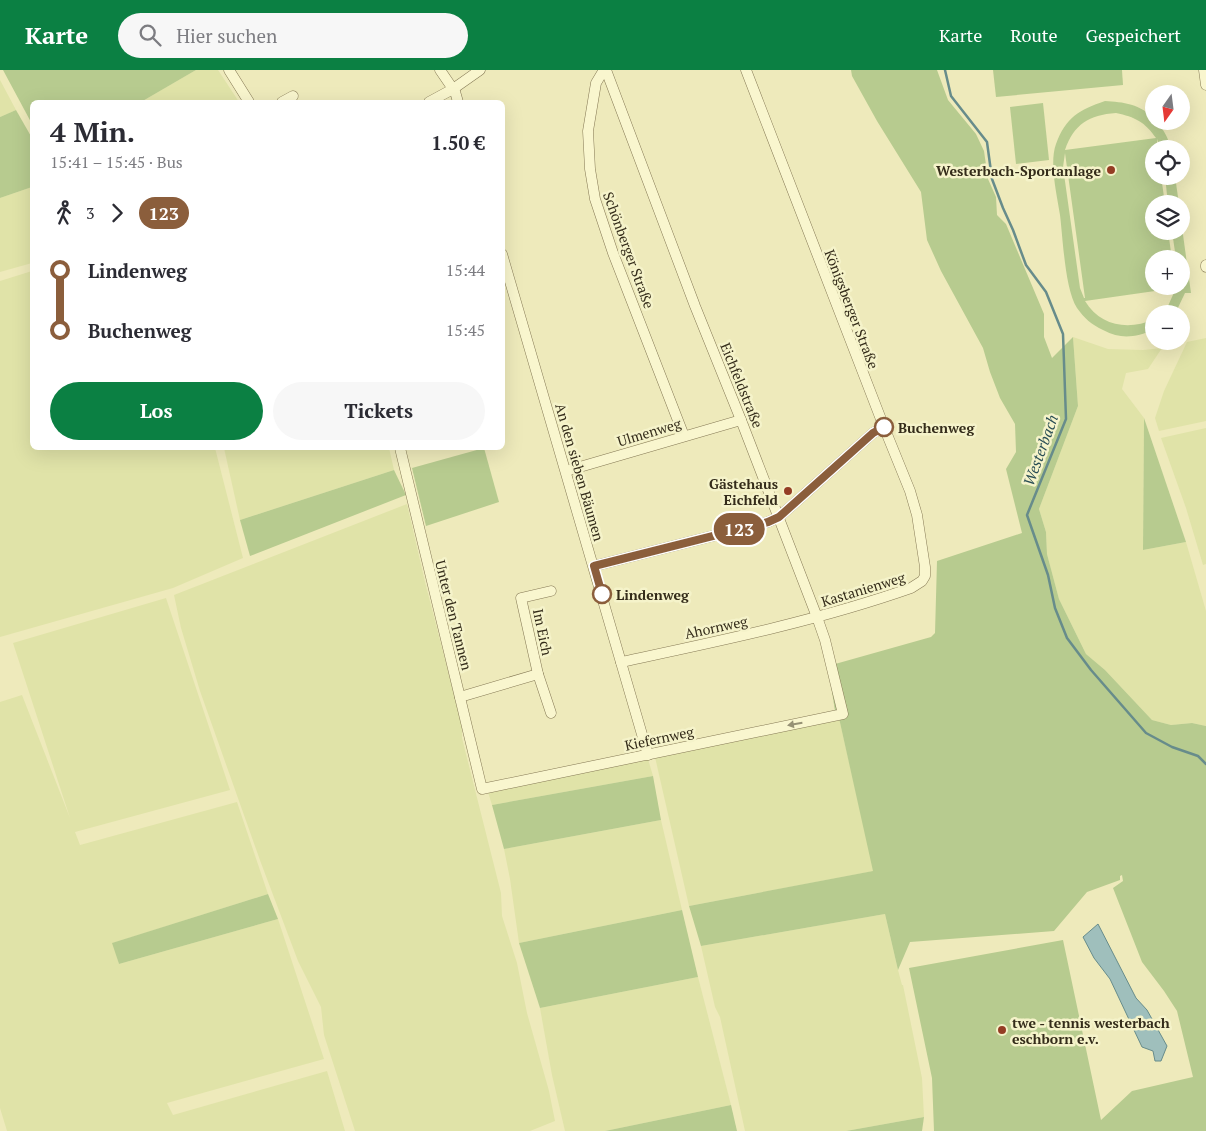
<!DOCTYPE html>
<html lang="de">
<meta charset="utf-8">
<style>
body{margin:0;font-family:"PT Serif",serif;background:#f7f7f7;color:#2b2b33;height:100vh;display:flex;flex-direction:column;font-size:19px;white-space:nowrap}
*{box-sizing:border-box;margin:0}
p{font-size:16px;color:#7c7c81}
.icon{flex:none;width:28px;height:28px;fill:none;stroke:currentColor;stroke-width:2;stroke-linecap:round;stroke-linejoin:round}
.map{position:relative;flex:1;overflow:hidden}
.side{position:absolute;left:30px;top:30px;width:475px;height:350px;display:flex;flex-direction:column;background:#fff;border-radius:8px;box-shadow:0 5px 20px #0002}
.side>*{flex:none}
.badge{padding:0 10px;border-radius:16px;font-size:18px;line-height:32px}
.needle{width:32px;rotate:194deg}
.fabs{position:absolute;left:1145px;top:15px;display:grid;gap:10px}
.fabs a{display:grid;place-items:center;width:45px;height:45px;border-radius:50%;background:#fff;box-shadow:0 5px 20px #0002;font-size:25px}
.map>.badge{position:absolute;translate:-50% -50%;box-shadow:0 0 0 2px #fff}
.legs{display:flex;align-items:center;gap:8px;height:55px;padding:0 20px;font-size:16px}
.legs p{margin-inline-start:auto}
.headline{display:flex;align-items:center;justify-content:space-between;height:85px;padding:0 20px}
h1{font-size:28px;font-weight:700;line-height:38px}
.action{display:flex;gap:10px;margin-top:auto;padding:10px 20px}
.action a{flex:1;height:58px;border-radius:30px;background:#0b8043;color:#fff;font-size:20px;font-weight:700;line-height:58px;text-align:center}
.action a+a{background:#f7f7f7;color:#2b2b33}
ul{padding:0 20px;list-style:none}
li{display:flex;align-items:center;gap:18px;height:60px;font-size:19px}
li i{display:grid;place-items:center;width:8px;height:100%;margin:0 6px;background:currentColor}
li i::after{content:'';width:12px;height:12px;margin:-6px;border:4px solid;border-radius:50%;background:#fff}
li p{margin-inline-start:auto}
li:first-child i{background:linear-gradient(#0000 50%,currentColor 0)}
li:last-child i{background:linear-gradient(currentColor 50%,#0000 0)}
header{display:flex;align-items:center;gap:30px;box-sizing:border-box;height:70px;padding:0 25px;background:#0b8043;color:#fff}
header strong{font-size:24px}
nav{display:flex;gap:28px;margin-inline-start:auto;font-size:18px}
.search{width:350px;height:45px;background:#f7f7f7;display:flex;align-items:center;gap:12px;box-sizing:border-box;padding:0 18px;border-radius:28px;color:#7c7c81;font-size:19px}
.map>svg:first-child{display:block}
</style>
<header>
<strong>Karte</strong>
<div class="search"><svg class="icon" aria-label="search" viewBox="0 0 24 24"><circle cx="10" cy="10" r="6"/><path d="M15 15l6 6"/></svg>Hier suchen</div>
<nav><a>Karte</a><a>Route</a><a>Gespeichert</a></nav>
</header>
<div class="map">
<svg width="1206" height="1061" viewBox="0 0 1206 1061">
<rect width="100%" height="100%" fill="#eeeabb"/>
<g fill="#e0e3a8">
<path d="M196,0H218L239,32H141Z"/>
<path d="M0,10L16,40L0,47Z"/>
<path d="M32,117V193L0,202V128Z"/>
<path d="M32,201V378H215L243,488L173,518L0,567V211Z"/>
<path d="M1073,267L1108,279L1143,280L1162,278L1148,299L1126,303L1122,319L1144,348L1143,480L1186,472L1206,541V656L1192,653L1171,655L1152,650L1105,600L1086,584L1059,529L1047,484L1046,462L1039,439L1078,336Z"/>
<path d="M1206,268V351L1159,361L1155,348L1164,321L1187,272Z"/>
<path d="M1206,358V494L1203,495L1186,438L1161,368Z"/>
<path d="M224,378H389L394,400L240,450Z"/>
<path d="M407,434L425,512L462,655V668L501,823L502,846L517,893L527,943L549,1021L555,1051L530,1061H355L324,965L321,937L298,891L261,793L200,621L181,558L174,525Z"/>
<path d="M166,528L230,720L75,762L80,775L237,732L268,824L113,873L119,894L278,849L324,989L167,1033L173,1045L327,1001L345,1061H7L0,1038V632L22,625L70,748L13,573Z"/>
<path d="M839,648L874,801L689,836L655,687Z"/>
<path d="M648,689L653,706L492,735L488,722Z"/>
<path d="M661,750L682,840L519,873L510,809L504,779Z"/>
<path d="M885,844L898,900L902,915H903L922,1008L924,1047L846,1061H745L720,947L715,937L701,876Z"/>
<path d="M698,907L731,1035L605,1061H565L552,1005L540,938Z"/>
</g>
<g fill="#b7cb8f" fill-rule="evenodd">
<path d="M3,0H196L141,32H32V54Z"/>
<path d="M851,0H937L948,30L976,64L984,81L988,109L996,127L997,145L1006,154L1044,244V267L1052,288L1073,267L1078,336L1039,439L1046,462L1047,484L1059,529L1086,584L1105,600L1152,650L1171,655L1192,653L1206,656V1061H934L932,1008L909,898L1063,870L1101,1050L1132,1021L1193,1007L1177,941L1164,921L1142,892L1113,818L1123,811L1122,805L1120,806V810L1087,822L1054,861L910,872L898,900L885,844L701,876L689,836L873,801L839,648L835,641L828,596L931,567L935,563L937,491L1022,463L1006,399L1016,382L1015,354L1000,328L990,302L983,278L941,201L927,170L921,122L877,51L852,6Z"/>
<path d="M993,0H1122L1123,15L996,27Z"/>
<path d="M1105,31C1123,32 1141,34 1154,49V51H1156C1164,60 1168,67 1171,79H1160L1157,69V79H1154V106H1161L1165,134H1154V161H1168L1172,189H1154V216H1175L1176,218V216H1181V189H1176L1172,161H1181V150L1191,223H1185L1175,244H1161L1168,236L1176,218L1085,231C1100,256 1129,261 1154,249V260C1135,267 1122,270 1103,260C1092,255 1084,248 1077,238C1065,220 1063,169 1060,145C1057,125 1049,93 1056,74C1066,47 1079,40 1105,31ZM1116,43C1135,47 1145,52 1156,68L1065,80C1074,54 1089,45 1116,43ZM1065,83L1085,228H1084L1080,218L1063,97Z"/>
<path d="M1043,33L1049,90L1016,94L1010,37Z"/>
<path d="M16,40L32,68V117L0,128V47Z"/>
<path d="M1165,106H1175L1179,134H1168Z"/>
<path d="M1144,348L1186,472L1143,480Z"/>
<path d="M484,378L499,432L426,456L412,398Z"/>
<path d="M394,400L406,425L250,486L240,450Z"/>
<path d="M653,706L661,750L504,779L492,735Z"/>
<path d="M268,824L278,849L119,894L112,873Z"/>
<path d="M682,840L698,907L540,938L519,873Z"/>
<path d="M731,1035L737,1061H605Z"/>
<path d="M924,1047L922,1061H846Z"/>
</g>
<path fill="#9fbfbc" stroke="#678c8b" d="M1098,854L1136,928L1147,940L1167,976L1161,991H1155L1153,981L1142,977L1110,909L1094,888L1083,867Z"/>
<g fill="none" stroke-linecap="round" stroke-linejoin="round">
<path stroke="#678c8b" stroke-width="2.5" d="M945,0L951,26L987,72L992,109L1003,138L1013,160L1026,195L1046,222L1063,264L1066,349L1027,445L1048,505L1055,538L1067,568L1091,600L1146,663L1172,677L1198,686L1206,694"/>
<defs>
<g id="street">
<path d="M229,0L249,32"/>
<path d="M440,0L453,19"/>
<path d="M1204,0L1206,15"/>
<path d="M606,1L602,3L596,13L588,61L590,99L595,129L613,183L684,366"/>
<path d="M454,18L458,32"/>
<path d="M282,32L293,26"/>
<path d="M429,32L453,19L480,0"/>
<path d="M502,184L648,685"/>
<path d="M1206,197V195"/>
<path d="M400,378L482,719L843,644L825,570L817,547L741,350L695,236L606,0"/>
<path d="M566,401L741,350"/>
<path d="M594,496L768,452L779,447L873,363L884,357"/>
<path d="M621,592C719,571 817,551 911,518L922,511L925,506V497L917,445L910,421L884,357L746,0"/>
<path d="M460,627L538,604"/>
<path d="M551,643L538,604L521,528L551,521"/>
</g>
</defs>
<use href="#street" stroke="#857955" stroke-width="11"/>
<use href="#street" stroke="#f9f6ce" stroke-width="10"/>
</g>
<defs><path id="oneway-solid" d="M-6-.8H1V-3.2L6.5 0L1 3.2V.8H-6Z" transform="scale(1.25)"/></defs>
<use fill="#969174" href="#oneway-solid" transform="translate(795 654) rotate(170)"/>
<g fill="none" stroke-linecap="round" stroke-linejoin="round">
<defs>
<path id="line-1" d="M602,524L594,496L768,452L779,447L873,363L884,357"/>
</defs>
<use href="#line-1" stroke="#fff" stroke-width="11"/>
<use href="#line-1" stroke="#8b5e3c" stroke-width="8"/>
</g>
<g fill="#943d24" stroke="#f5f3ca" stroke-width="2">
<circle cx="1111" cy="100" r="5"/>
<circle cx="788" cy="421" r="5"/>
<circle cx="1002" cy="960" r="5"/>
</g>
<g fill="#fff" stroke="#8b5e3c" stroke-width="2.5">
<circle cx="884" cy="357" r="9"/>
<circle cx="602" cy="524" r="9"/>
</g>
<g text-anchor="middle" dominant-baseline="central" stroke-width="5" stroke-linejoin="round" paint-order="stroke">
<g font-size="14" font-weight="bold" fill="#342c1a" stroke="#f5f3ca" text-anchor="end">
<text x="1101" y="100">Westerbach-Sportanlage</text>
<text x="778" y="413">Gästehaus<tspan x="778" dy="16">Eichfeld</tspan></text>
<text x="1012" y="952" text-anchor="start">twe - tennis westerbach<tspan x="1012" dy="16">eschborn e.v.</tspan></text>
</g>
<g font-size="14" fill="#342c1a" stroke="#f5f3ca">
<text transform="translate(629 180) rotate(70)">Schönberger Straße</text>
<text transform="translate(852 239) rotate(69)">Königsberger Straße</text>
<text transform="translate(742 315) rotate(68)">Eichfeldstraße</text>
<text transform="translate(649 362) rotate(-17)">Ulmenweg</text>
<text transform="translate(580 402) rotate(74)">An den sieben Bäumen</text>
<text transform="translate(863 519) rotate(-17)">Kastanienweg</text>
<text transform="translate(454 545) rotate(76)">Unter den Tannen</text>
<text transform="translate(716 557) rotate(-12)">Ahornweg</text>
<text transform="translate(543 562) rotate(78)">Im Eich</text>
<text transform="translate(659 668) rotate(-12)">Kiefernweg</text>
</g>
<g font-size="14" font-weight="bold" fill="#342c1a" stroke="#f5f3ca" text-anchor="start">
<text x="898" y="357">Buchenweg</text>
<text x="616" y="524">Lindenweg</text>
</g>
<g font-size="15" font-style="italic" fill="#294d54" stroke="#f5f3ca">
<text transform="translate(1040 380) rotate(-70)">Westerbach</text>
</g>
</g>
</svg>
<div class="fabs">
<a><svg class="needle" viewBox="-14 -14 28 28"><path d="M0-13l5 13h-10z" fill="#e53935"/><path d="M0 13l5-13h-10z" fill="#7c7c81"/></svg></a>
<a><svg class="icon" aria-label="locate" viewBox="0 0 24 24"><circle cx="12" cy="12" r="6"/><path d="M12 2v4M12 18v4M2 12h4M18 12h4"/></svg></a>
<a><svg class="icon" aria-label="layers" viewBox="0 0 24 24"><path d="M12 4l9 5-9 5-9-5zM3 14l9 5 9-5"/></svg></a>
<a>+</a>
<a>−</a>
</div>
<b class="badge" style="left:739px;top:459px;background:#8b5e3c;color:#fff">123</b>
<section class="side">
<div class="headline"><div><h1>4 Min.</h1><p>15:41 – 15:45 · Bus</p></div><b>1.50 €</b></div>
<div class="legs"><svg class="icon" aria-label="walk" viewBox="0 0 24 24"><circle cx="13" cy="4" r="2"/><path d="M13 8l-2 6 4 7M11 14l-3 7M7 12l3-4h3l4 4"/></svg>3<svg class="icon" aria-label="forward" viewBox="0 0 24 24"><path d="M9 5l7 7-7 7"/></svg><b class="badge" style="background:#8b5e3c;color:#fff">123</b></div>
<ul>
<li><i style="color:#8b5e3c"></i><b>Lindenweg</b><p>15:44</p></li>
<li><i style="color:#8b5e3c"></i><b>Buchenweg</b><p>15:45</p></li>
</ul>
<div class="action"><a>Los</a><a>Tickets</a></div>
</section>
</div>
